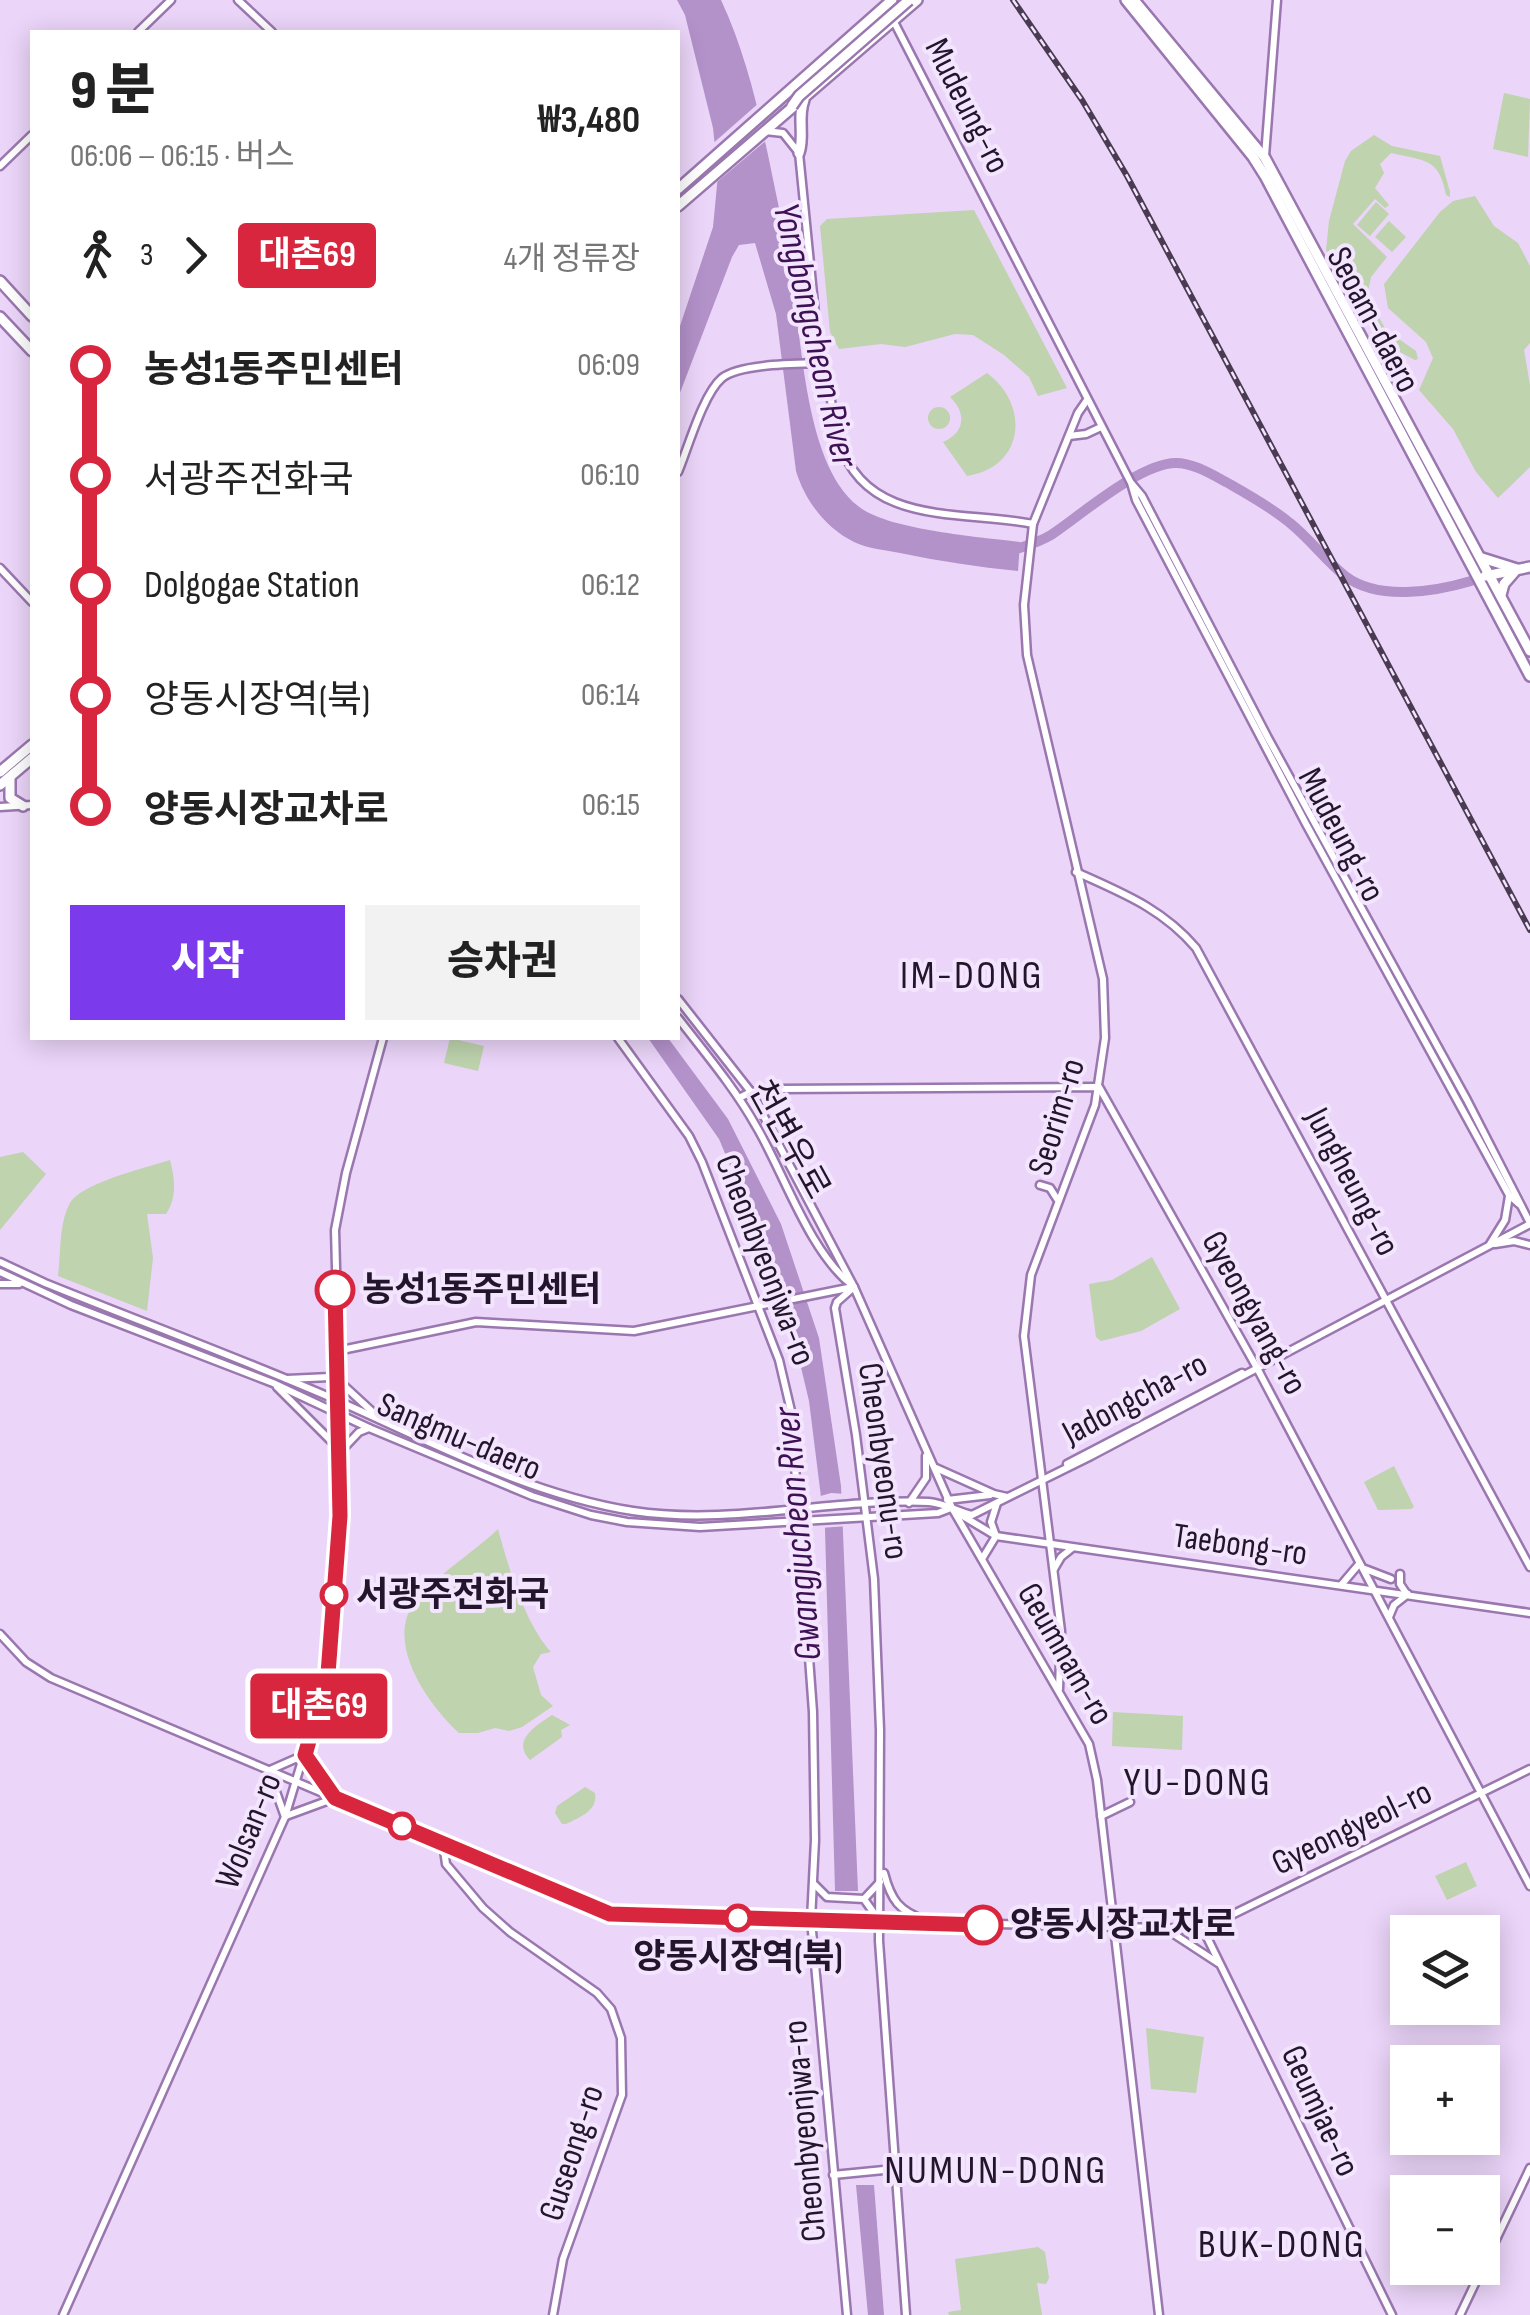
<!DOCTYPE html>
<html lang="ko">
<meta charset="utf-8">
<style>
body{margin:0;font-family:"Sofia Sans Condensed","Noto Sans KR",sans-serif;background:#f2f2f2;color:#222;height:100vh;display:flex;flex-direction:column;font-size:38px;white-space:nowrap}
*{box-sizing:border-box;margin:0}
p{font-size:32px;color:#767676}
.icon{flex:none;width:55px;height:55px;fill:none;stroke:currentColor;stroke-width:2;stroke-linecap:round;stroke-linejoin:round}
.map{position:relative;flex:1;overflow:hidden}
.details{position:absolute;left:30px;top:30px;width:650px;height:1010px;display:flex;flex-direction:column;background:#fff;border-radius:0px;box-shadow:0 5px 25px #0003}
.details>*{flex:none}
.badge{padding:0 20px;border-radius:8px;font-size:35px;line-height:65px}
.controls{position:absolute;left:1390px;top:1915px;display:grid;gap:20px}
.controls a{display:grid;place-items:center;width:110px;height:110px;border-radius:0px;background:#fff;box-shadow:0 5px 25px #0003;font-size:50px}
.map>.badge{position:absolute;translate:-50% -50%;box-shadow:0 0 0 5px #fff}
.legs{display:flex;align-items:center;gap:15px;height:110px;padding:0 40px;font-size:32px}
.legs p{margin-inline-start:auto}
.summary{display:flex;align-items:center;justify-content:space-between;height:170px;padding:0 40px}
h1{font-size:55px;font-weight:800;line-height:75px}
.cta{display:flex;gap:20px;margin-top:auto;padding:20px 40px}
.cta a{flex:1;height:115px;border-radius:0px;background:#7c3aed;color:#fff;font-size:40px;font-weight:800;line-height:115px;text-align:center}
.cta a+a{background:#f2f2f2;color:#222}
ul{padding:0 40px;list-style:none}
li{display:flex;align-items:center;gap:35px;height:110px;font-size:38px}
li i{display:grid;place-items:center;width:15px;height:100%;margin:0 12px;background:currentColor}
li i::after{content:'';width:25px;height:25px;margin:-12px;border:8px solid;border-radius:50%;background:#fff}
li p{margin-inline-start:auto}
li:first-child i{background:linear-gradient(#0000 50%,currentColor 0)}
li:last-child i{background:linear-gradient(currentColor 50%,#0000 0)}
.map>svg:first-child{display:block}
</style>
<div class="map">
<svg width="1530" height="2315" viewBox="0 0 1530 2315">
<rect width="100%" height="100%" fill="#ebd5f9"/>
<g fill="#bed3ae">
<path d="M1504,93L1530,99L1528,157L1493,149Z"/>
<path d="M1374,135L1392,146L1440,156L1450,192V197L1446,195C1439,157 1424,161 1391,153L1380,164L1384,173L1375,188L1389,205L1385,208L1375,199L1353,224L1387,257L1371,277L1367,296L1386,330L1416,351L1418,359L1415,360L1400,352L1385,354L1326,250L1329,221L1345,161L1351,151Z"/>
<path d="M1475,196L1494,226L1518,243L1530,266V343L1524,350L1530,385V467L1498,498L1476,472L1453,429L1419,390L1433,358L1426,342L1388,308L1384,284L1440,212L1453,201Z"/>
<path d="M1376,202L1389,214L1370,236L1357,225Z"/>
<path d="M974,210L1067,388L1038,396L1029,377L1004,355L973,335L955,334L905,347L881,344L839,349L830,332L820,226L827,219Z"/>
<path d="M1389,221L1406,237L1392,252L1375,237Z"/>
<path d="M987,373C1030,405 1025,467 967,476L943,442C965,433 967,413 950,397Z"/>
<circle cx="939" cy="418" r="11"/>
<path d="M450,1038L484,1046L478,1071L444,1063Z"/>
<path d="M23,1152L46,1174L0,1230V1157Z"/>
<path d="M170,1160C175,1178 177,1198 166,1214H147L153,1258L147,1311L58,1276C61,1253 59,1225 69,1205C79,1183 146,1168 170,1160Z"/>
<path d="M1152,1257L1180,1309L1141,1331L1101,1341L1096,1337L1089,1284L1112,1280Z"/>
<path d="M1394,1466L1414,1507L1411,1509L1378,1510L1364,1482Z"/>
<path d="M498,1529C508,1566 525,1624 551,1652L541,1654L533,1667L541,1695L553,1706L522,1727L509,1731L495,1728L478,1733H459C428,1705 384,1642 415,1602C437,1574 472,1554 498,1529Z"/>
<path d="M1113,1712L1183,1716L1182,1750L1112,1746Z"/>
<path d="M552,1715L570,1725L561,1730L562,1737L530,1760C511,1740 536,1726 552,1715Z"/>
<path d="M585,1787L595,1793C598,1811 580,1817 566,1824H562L555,1813L557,1806Z"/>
<path d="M1466,1862L1477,1886L1447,1900L1435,1876Z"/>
<path d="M1146,2028L1204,2037L1196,2093L1151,2089Z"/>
<path d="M1038,2247L1045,2252L1049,2278L1046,2284L1037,2283L1042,2315H949L948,2312L961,2310L955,2259Z"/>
</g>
<g fill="#b391c9">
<path d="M677,0H721C756,75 768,160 786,241C802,313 799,460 858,506C887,530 981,537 1020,542L1018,571C978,567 939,561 900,553C886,550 868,549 854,542C826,528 805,501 796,471L776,314L755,243L739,245L732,257L678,398V332L713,227L718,175L713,128L685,15Z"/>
<path d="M648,1038H668L728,1119L781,1224L819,1338L841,1486L858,1891H835L825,1529L809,1401L790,1321L772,1266L719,1139Z"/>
<path d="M856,2185H874L884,2315H868Z"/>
</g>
<g fill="#ebd5f9">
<path d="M760,102L769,138L711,187L710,146Z"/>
<path d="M831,1493L847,1494L849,1526L820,1528L817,1497Z"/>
</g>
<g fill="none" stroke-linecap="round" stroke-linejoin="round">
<path stroke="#b391c9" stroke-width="10" d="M1008,552C1022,547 1038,543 1051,535C1081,515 1140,463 1176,463C1193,463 1211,474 1226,482C1247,494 1271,507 1290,523C1310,539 1325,560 1345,576C1378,601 1434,592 1471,581"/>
<defs>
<g id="minor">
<path d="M238,0L272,32"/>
<path d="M892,18L1131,483L1136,500L1306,824L1509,1195L1519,1204"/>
<path d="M138,32L171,0"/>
<path d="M765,131L783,133L799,153L818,344C830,376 830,410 840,442C865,528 966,510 1033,524"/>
<path d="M1265,156L1277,0"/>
<path d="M0,166L32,135"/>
<path d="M1069,436L1086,434L1101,427"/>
<path d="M678,472C688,448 703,394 722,378C741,363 800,364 825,363"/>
<path d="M1132,484L1142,496L1268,738L1467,1100L1530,1223"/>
<path d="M0,568L32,602"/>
<path d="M0,807L32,805"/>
<path d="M1076,872C1122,893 1162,908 1196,948L1530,1567"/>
<path d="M678,999L751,1092L854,1287L952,1508L1089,1744L1097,1780L1159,2315"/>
<path d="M678,1018C705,1053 734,1087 756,1126C784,1173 809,1252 853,1286"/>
<path d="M618,1038L689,1136L702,1162L779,1360L791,1411L813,1712L815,1840L811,1920L847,2315"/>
<path d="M739,1098L751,1092L778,1089L1099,1087L1257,1368L1530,1886"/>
<path d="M1040,1185L1050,1188L1057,1199"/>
<path d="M1490,1244L1505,1220L1509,1196"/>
<path d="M1495,1244L1514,1241L1530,1245"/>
<path d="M0,1262L45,1283C139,1321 234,1356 327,1396C426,1439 525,1494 633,1511C732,1526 830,1498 929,1502C944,1503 958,1512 972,1515L1091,1456L1530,1224"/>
<path d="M0,1272L71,1305L273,1383L369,1428L532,1496L591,1515L627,1522L700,1527L938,1513L951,1508"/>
<path d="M0,1284H19"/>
<path d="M854,1287L837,1302L835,1308L856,1435L874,1579L880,1730L879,1941L906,2315"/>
<path d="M337,1351L476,1322L634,1331L853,1287"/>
<path d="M287,1379L330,1377L337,1370"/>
<path d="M340,1382L378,1417"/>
<path d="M277,1387L341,1451L359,1432L369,1428"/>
<path d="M1067,1464L1242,1373"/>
<path d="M936,1468L994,1494L1007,1497"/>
<path d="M947,1500L990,1495"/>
<path d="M909,1503L926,1478V1456"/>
<path d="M961,1515L996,1536L1530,1613"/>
<path d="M982,1559L996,1536L991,1522L997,1503"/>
<path d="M1054,1569L1061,1557L1071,1549"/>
<path d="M1365,1569L1391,1579"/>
<path d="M1400,1574V1584L1406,1593"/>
<path d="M1342,1584L1359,1564"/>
<path d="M1389,1617L1394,1605L1408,1594"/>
<path d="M0,1634L26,1662L51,1678L604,1912L623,1916L814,1920"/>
<path d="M1059,1689L1061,1631L1024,1336L1031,1275L1095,1105L1105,1038L1103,979L1027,655L1024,605L1033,524L1078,413L1087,400"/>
<path d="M306,1756L332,1795"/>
<path d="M270,1770L304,1755"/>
<path d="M269,1772L285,1817"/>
<path d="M286,1816L335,1798"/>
<path d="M1101,1816L1130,1802"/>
<path d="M443,1843L446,1864L483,1908L510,1932L597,1993L611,2009L621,2038L622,2095L563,2259L553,2315"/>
<path d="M884,1873C891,1900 899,1911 925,1920"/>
<path d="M814,1884L827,1897L864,1899L876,1916"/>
<path d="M864,1899L880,1882"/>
<path d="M869,1921L1203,1929L1530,1769"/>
<path d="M1166,1929L1218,1963"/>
<path d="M1203,1929L1392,2315"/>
<path d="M833,2175L894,2169"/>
<path d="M63,2315L285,1817L328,1674L340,1516L341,1451L335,1230L346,1173L383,1038"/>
<path d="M1460,2315L1530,2168"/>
</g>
<g id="major">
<path d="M1126,0L1253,157L1265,176L1530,676"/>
<path d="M1134,0L1265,158L1530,651"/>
<path d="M799,153C805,136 797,117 804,100"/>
<path d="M678,189L892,0"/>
<path d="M678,206L917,0"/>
<path d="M0,281L32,316"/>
<path d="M0,317L32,351"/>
<path d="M1482,558L1517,569L1504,584L1501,595"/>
<path d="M1485,576L1530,567"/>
<path d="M0,772L32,745"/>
<path d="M10,777V798L23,806"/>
<path d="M0,785L32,758"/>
</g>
</defs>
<use href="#minor" stroke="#9a77af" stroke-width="11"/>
<use href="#major" stroke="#9a77af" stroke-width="14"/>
<use href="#minor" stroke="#fff" stroke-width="6"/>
<use href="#major" stroke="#fff" stroke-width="9"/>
<defs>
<path id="rail" d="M1013,0L1082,100L1127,176L1530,930"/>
</defs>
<use href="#rail" stroke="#4a3b53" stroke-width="6"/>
<use href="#rail" stroke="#f4e5fe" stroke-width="2.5" stroke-dasharray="8" stroke-linecap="butt"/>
<defs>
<path id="minor-bridge" d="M823,1920L869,1921"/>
<path id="major-bridge" d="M792,106L799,96L909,0"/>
</defs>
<use href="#minor-bridge" stroke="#9a77af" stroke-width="11" stroke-linecap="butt"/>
<use href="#major-bridge" stroke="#9a77af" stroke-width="14" stroke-linecap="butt"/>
<use href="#minor-bridge" stroke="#fff" stroke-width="6"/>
<use href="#major-bridge" stroke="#fff" stroke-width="9"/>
</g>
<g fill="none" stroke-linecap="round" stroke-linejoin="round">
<defs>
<path id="line-1" d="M335,1290L340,1516L328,1674L305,1755L335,1798L610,1914L983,1925"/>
</defs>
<use href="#line-1" stroke="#fff" stroke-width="22"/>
<use href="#line-1" stroke="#d7263d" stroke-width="15"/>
</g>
<g fill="#fff" stroke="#d7263d" stroke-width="5">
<circle cx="335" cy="1290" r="18"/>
<circle cx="334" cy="1595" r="12"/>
<circle cx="402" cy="1826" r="12"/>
<circle cx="738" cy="1918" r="12"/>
<circle cx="983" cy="1925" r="18"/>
</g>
<g text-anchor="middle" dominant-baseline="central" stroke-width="8" stroke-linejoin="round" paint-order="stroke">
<g font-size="35" fill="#23152b" stroke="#f4e5fe">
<text transform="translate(967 106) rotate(63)">Mudeung-ro</text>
<text transform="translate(1373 320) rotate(62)">Seoam-daero</text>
<text transform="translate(1341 835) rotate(62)">Mudeung-ro</text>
<text transform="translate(1057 1117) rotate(-73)">Seorim-ro</text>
<text transform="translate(789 1140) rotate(61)">천변우로</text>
<text transform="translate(1352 1182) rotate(62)">Jungheung-ro</text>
<text transform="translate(765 1260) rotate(69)">Cheonbyeonjwa-ro</text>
<text transform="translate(1254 1313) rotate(61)">Gyeongyang-ro</text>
<text transform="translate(1135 1399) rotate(-28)">Jadongcha-ro</text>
<text transform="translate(459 1437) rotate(23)">Sangmu-daero</text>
<text transform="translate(883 1461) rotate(82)">Cheonbyeonu-ro</text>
<text transform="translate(1240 1545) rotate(8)">Taebong-ro</text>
<text transform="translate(1065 1654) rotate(60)">Geumnam-ro</text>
<text transform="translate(1352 1828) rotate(-26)">Gyeongyeol-ro</text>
<text transform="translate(249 1831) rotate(-68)">Wolsan-ro</text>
<text transform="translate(1320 2111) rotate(65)">Geumjae-ro</text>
<text transform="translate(805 2131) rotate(-95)">Cheonbyeonjwa-ro</text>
<text transform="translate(572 2153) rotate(-72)">Guseong-ro</text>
</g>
<g font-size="35" font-weight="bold" fill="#23152b" stroke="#f4e5fe" text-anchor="start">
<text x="362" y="1290">농성1동주민센터</text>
<text x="356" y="1595">서광주전화국</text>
<text x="1010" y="1925">양동시장교차로</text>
<text x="738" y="1957" text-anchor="middle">양동시장역(북)</text>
</g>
<g font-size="38" font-style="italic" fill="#3d1154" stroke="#f4e5fe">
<text transform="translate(815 335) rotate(77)">Yongbongcheon River</text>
<text transform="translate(798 1534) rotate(-95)">Gwangjucheon River</text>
</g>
<g font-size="40" letter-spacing="2.5" fill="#23152b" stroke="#f4e5fe">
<text x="972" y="976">IM-DONG</text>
<text x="1198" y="1783">YU-DONG</text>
<text x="996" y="2171">NUMUN-DONG</text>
<text x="1282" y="2245">BUK-DONG</text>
</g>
</g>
</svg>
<div class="controls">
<a><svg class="icon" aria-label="layers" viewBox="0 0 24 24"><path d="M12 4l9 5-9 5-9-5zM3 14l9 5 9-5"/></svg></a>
<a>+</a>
<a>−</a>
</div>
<b class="badge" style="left:319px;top:1706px;background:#d7263d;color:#fff">대촌69</b>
<section class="details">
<div class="summary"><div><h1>9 분</h1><p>06:06 – 06:15 · 버스</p></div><b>₩3,480</b></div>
<div class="legs"><svg class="icon" aria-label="walk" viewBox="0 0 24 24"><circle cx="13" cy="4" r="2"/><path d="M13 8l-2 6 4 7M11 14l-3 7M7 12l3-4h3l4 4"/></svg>3<svg class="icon" aria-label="forward" viewBox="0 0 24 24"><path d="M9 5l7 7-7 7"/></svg><b class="badge" style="background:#d7263d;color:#fff">대촌69</b><p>4개 정류장</p></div>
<ul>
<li><i style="color:#d7263d"></i><b>농성1동주민센터</b><p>06:09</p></li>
<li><i style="color:#d7263d"></i><span>서광주전화국</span><p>06:10</p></li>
<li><i style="color:#d7263d"></i><span>Dolgogae Station</span><p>06:12</p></li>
<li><i style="color:#d7263d"></i><span>양동시장역(북)</span><p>06:14</p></li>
<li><i style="color:#d7263d"></i><b>양동시장교차로</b><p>06:15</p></li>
</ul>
<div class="cta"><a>시작</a><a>승차권</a></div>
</section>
</div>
